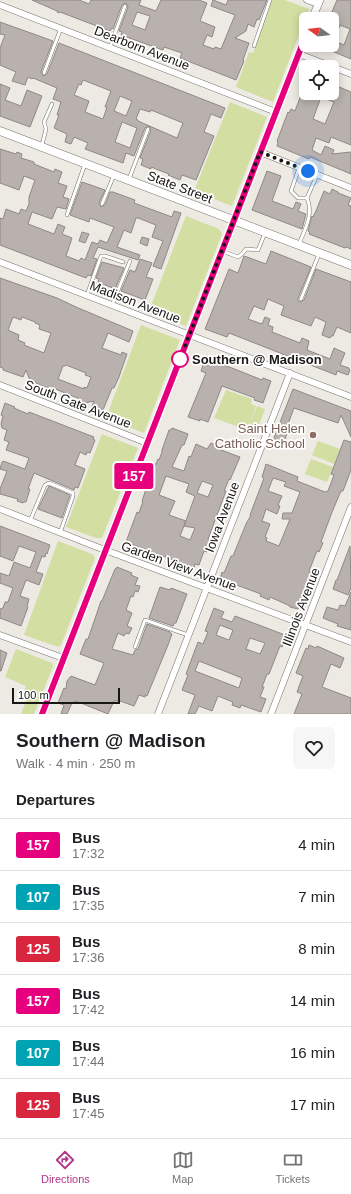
<!DOCTYPE html>
<meta charset="utf-8">
<style>
body{margin:0;font-family:Arial,sans-serif;background:#f6f6f6;color:#202124;height:100vh;display:flex;flex-direction:column;font-size:15px;white-space:nowrap}
*{box-sizing:border-box;margin:0}
p{font-size:13px;color:#757577}
.icon{flex:none;width:22px;height:22px;fill:none;stroke:currentColor;stroke-width:2;stroke-linecap:round;stroke-linejoin:round}
.map{position:relative;height:714px;overflow:hidden}
.drawer{display:flex;flex-direction:column;background:#fff;flex:1}
.drawer>*{flex:none}
.badge{padding:0 8px;border-radius:3px;font-size:14px;line-height:26px}
.needle{width:26px;rotate:284deg}
.fabs{position:absolute;left:299px;top:12px;display:grid;gap:8px}
.fabs a{display:grid;place-items:center;width:40px;height:40px;border-radius:6px;background:#fff;box-shadow:0 2px 10px #0003;font-size:20px}
.scale{position:absolute;left:12px;bottom:10px;width:108px;box-sizing:border-box;padding-left:4px;border:2px solid #181714;border-top:0;font-size:11px;line-height:14px;white-space:nowrap;color:#181714;-webkit-text-stroke:3px #fff;paint-order:stroke}
.you{position:absolute;width:20px;height:20px;margin:-10px;border:3px solid #fff;border-radius:50%;background:#1a73e8;box-shadow:0 0 0 6px #1a73e833}
.map>.badge{position:absolute;translate:-50% -50%;box-shadow:0 0 0 2px #fff}
h2{padding:0 16px;font-size:15px;line-height:36px}
.round{display:grid;place-items:center;flex:none;width:42px;height:42px;border-radius:6px;background:#f6f6f6}
.overview{display:flex;align-items:center;justify-content:space-between;height:68px;padding:0 16px}
h1{font-size:19px;font-weight:700;line-height:30px}
ul{padding:0;list-style:none}
li{display:flex;align-items:center;gap:12px;height:52px;padding:0 16px;border-top:1px solid #e0e0e0}
li div{flex:1}
li b{display:block;font-size:15px}
li em{font-style:normal}
li .badge{min-width:44px;font-weight:700;text-align:center}
.dock{display:flex;justify-content:space-around;align-items:center;height:56px;border-top:1px solid #e0e0e0;background:#fff;font-size:11px;color:#757577}
.dock a{display:grid;justify-items:center;gap:2px}
.dock .selected{color:#b43889}
.map>svg:first-child{display:block}
</style>
<div class="map">
<svg width="351" height="714" viewBox="0 0 351 714">
<rect width="100%" height="100%" fill="#edeae3"/>
<g fill="#d2dea2">
<path d="M272,0H285L309,9L273,102L236,87L249,52L253,53Z"/>
<path d="M230,102L267,117L232,206L194,191Z"/>
<path d="M186,216L219,229L222,234L186,326L149,311Z"/>
<path d="M141,325L180,340L144,433L106,418Z"/>
<path d="M226,390L252,399L251,404L256,406L247,430L214,418Z"/>
<path d="M257,406L265,409L256,433L247,430Z"/>
<path d="M102,434L138,448L102,538H96L66,527Z"/>
<path d="M318,441L340,449L334,464L312,455Z"/>
<path d="M311,459L333,467L327,482L305,474Z"/>
<path d="M58,541L92,554L95,558L61,645L58,647L24,635Z"/>
<path d="M16,649L52,663L53,666L34,714H21L28,696L23,694L26,686L5,677Z"/>
</g>
<g fill="#b8b1ad" stroke="#8f8884" fill-rule="evenodd">
<path d="M32,0H79L89,4L91,0H141L139,5L156,11L161,0H199L207,3L200,21L215,27L212,37L207,35L203,45L214,49L215,47L221,49L235,15L211,6L213,0L226,5L228,0H267L259,20L257,19L254,27L248,24L246,31L235,38L249,43L243,60L244,61L236,80L180,58L182,53L164,47L163,50L121,35L122,32L119,31L128,7L126,3L122,5L113,29L112,28L110,31L60,12L58,13L57,11ZM137,12L150,16L145,30L132,25Z"/>
<path d="M337,0H351V59L317,45H332V19H329ZM340,25L350,29L344,45L334,41Z"/>
<path d="M0,22L53,41L41,72L43,76L47,74L59,43L225,108L221,118L211,114L204,132L214,136L196,180L182,175L180,180L168,175L169,174L151,167V169L141,165L143,159L140,158L151,130L149,126L145,128L134,156L126,153L123,163L85,149L88,143L74,137L71,144L65,142L67,134L54,128L59,115H57L61,102L53,99L57,88L33,78L32,79L28,77L25,85L12,81L16,72L0,65V48L5,35L0,34ZM83,80L111,91L105,107H107L103,119L85,112L89,101L74,95L79,84L81,85ZM120,96L132,101L126,116L114,111ZM140,109L150,112L151,110L183,123L177,138L138,121V120L136,119ZM122,122L137,128L130,148L115,142Z"/>
<path d="M0,84L10,88L5,100L21,106L27,90L42,96L30,127L0,116Z"/>
<path d="M332,84L351,92V145L331,137L329,143L316,138L312,150L321,155L325,146L334,150L332,154L351,152V174L310,157L309,159L277,146L278,142L277,141L288,112L289,113L291,109L295,111L301,95H302L303,93H332ZM321,97L334,102L325,124L313,119Z"/>
<path d="M0,149L16,154L17,152L22,154L21,158L34,162V164L54,172L55,169L62,172L58,183L67,186L63,197L69,199L66,209L57,207L52,219L32,212L28,224L54,234L58,224L65,227L62,234L72,238L66,256L79,261L81,258L85,260L92,242L98,244L100,240L107,243L114,227L90,218L89,222L70,215L82,182L105,190L99,203L101,207L105,205L110,192H113L135,200L134,203L172,217L174,211L181,213L161,269L153,266L163,241L152,237L156,225L138,218H136L131,233L124,230L117,247L140,255L138,260L98,247L93,258L97,259L91,276L88,275L86,278L0,245V218L3,219L6,209L19,214L21,209L26,211L29,204V197L35,180L24,176L19,190L0,183Z"/>
<path d="M267,171L281,176L272,201L293,209L296,202L301,204L298,211L306,214L302,229L252,210Z"/>
<path d="M332,189L338,192V193L351,198L348,205L351,206V249L346,247L345,248L309,234L310,232L308,231L312,216L313,217L316,211L324,191L330,194Z"/>
<path d="M82,232L89,234L85,243L79,241Z"/>
<path d="M142,237L149,239L147,246L140,243Z"/>
<path d="M271,251L311,267L298,298V301L300,302L304,300L316,269L351,282V333L337,327L333,336H331L330,338L322,335L326,322L315,317L311,326L281,315L284,306L268,299L264,310L254,306L248,319L262,324L265,317L270,319L268,325L273,327L272,332L300,343L302,338L309,341L307,350L330,359L334,348L345,353L340,365L349,368V369L350,370L348,375L337,371L336,375L229,333L227,337L205,329L229,269L238,273L244,256L266,264Z"/>
<path d="M140,259L152,263L146,277L153,279L145,300L121,291L130,270L135,272Z"/>
<path d="M102,262L124,268L115,289L98,282L99,279L96,278Z"/>
<path d="M0,278L57,298L76,307L133,331L129,342L108,333L102,348L121,355L122,352L127,354L119,377L114,388H112L103,410L92,406L94,401L85,403L79,401L80,399L53,388L52,390L34,382L31,383L26,370L23,377L3,370V368L0,367ZM13,317L21,320L22,317L35,322V323L40,325L39,329L51,333L44,353L24,345L25,343L18,340L19,335L8,330ZM66,365L86,373L85,375L91,377L87,388L84,387V389L58,379L63,366H65Z"/>
<path d="M206,356L217,360L216,362L237,370L262,380L263,378L271,381L263,403L254,400L255,398L222,386L208,422L200,419V421L188,417L206,373L201,371Z"/>
<path d="M293,389L351,411V437L341,415L338,423L294,408L287,427L289,428L285,439L282,438L279,446L272,443Z"/>
<path d="M5,403L15,407L14,408L28,414L29,412L94,437L93,439L95,440L90,453L87,452L86,455L80,452L75,465L85,469L78,488L75,487L74,490L34,473L28,489H30L26,502H24L23,503L17,501L18,499L0,494V489L7,471L0,469L2,462L3,461L25,469L29,458L6,450L9,442L4,440L7,430L2,428L1,424L3,416L1,415Z"/>
<path d="M172,428L188,434L184,445H182L172,467L184,471L189,456L191,457L196,444L207,449L211,443L222,447L221,450L240,457L230,480L229,479L224,491H226L208,539L210,540L207,546L209,547L207,552L204,551L199,565L195,564L194,568L126,542L137,512L139,513L143,501H142L148,483V479L155,464H156L158,459L159,460L162,452V450L169,430H171ZM166,476L189,484L186,492L195,496L184,526L195,528L190,540L180,536L186,521L169,515L175,501L159,495ZM202,481L213,485L208,497L197,493Z"/>
<path d="M344,440L351,442V470L343,491H341L332,512L321,542L323,543L319,552L317,551L309,571L311,572L298,609L290,607V606L270,597L269,600L260,596L261,594L220,579L222,572L224,573L231,556H233L246,524L251,515H250L264,478L262,477L266,464L298,477L297,481L325,492L328,491L334,475L331,474ZM273,478L286,482L284,486L300,492L292,513H283L282,519H290L279,546L266,541L267,538L265,537L270,524L262,521L266,509L277,514L280,506L278,505L282,496L268,491Z"/>
<path d="M49,486L70,495L62,518L38,509Z"/>
<path d="M0,526L50,545L47,554L46,553L45,557L42,556L36,572L43,574L39,585L26,580L20,596L29,599L27,606L28,607L21,626L0,618V609L3,608L5,602H8L13,588L0,583V573L9,576L14,562L30,568L36,552L19,546L13,561L0,556Z"/>
<path d="M350,546L351,588L348,595L333,589L336,580H337Z"/>
<path d="M117,567L132,573L131,575L138,578L135,585L140,586L138,592L135,591L133,597L131,596L126,610L132,613L127,626L132,628L129,634L126,633L124,636L118,633L112,649L133,655L135,650L138,649L147,624L170,632V633L172,634L168,645L147,696L145,695V697L139,695L134,706L120,701H114L108,714L76,701L72,703L67,714H61L64,705L58,703L64,688L66,689L67,681L71,676L95,685L104,663L80,654L86,639H88L101,601H102L115,569H116Z"/>
<path d="M160,587L170,590L171,588L187,594L176,623H174L173,626L149,618Z"/>
<path d="M351,592V630L337,626L338,624L323,618L327,607L338,610L340,605L345,606Z"/>
<path d="M214,608L224,612L221,618L232,622L235,616L285,635L282,647L280,646L269,674H267L262,687H264L260,697L266,699L261,712L241,705L240,708L232,705L233,702L218,696L212,711L199,706L195,714H188L195,695L182,690L188,675L186,674L198,642L203,644L208,632L205,631ZM220,625L233,630L229,640L216,635ZM250,638L265,643L260,654L246,649ZM199,661L242,678L239,688L195,671Z"/>
<path d="M309,645L316,648L317,646L344,658L340,668L331,664L322,687L351,698V714H294L302,694L297,692L303,676L296,673L306,648L308,649Z"/>
<path d="M0,650L7,653L1,671H0Z"/>
</g>
<g fill="none" stroke-linecap="round" stroke-linejoin="round">
<defs>
<g id="service">
<path d="M254,46L270,0"/>
<path d="M110,47L125,6"/>
<path d="M44,73L61,28"/>
<path d="M42,145L46,129L44,122L52,104"/>
<path d="M299,168L291,191L298,198H307L317,175"/>
<path d="M129,179L148,129"/>
<path d="M102,204L114,175"/>
<path d="M67,215L85,164"/>
<path d="M299,244C305,229 314,214 307,198"/>
<path d="M222,251L238,257L242,254L246,249L258,250L265,233"/>
<path d="M91,284L117,294"/>
<path d="M87,295L101,256H105L123,262"/>
<path d="M301,299L319,254"/>
<path d="M112,305L130,261"/>
<path d="M30,521L45,485L49,483L73,493V496L60,533"/>
<path d="M135,647L145,620L188,635"/>
</g>
<g id="minor">
<path d="M307,0L318,4"/>
<path d="M0,5L276,112"/>
<path d="M299,54L351,74"/>
<path d="M260,152L351,188"/>
<path d="M0,262L351,397"/>
<path d="M0,385L147,443"/>
<path d="M0,509L97,547L351,642"/>
<path d="M0,635L63,658"/>
<path d="M158,714L290,373"/>
<path d="M271,714L351,507"/>
</g>
<g id="tertiary">
<path d="M312,19L320,0"/>
<path d="M42,714L306,35"/>
</g>
<path id="secondary" d="M0,131L351,265"/>
</defs>
<use href="#service" stroke="#74726b" stroke-width="4"/>
<use href="#minor" stroke="#74726b" stroke-width="7"/>
<use href="#tertiary" stroke="#74726b" stroke-width="8"/>
<use href="#secondary" stroke="#74726b" stroke-width="9"/>
<use href="#service" stroke="#fff" stroke-width="3"/>
<use href="#minor" stroke="#fff" stroke-width="6"/>
<use href="#tertiary" stroke="#fff" stroke-width="7"/>
<use href="#secondary" stroke="#fff" stroke-width="8"/>
</g>
<g fill="none" stroke-linecap="round" stroke-linejoin="round">
<defs>
<path id="line" d="M42,714L306,35"/>
</defs>
<use href="#line" stroke="#fff" stroke-width="9"/>
<use href="#line" stroke="#e6007e" stroke-width="6"/>
<path stroke="#181714" stroke-width="4" stroke-dasharray="0 7.2" d="M180,359L260,152L308,171"/>
</g>
<circle fill="#fff" stroke="#e6007e" stroke-width="2" cx="180" cy="359" r="8"/>
<circle fill="#8d6e63" stroke="#fff" stroke-width="1.5" cx="313" cy="435" r="4"/>
<g text-anchor="middle" dominant-baseline="central" stroke-width="3.5" stroke-linejoin="round" paint-order="stroke">
<g font-size="13" fill="#181714" stroke="#fff">
<text transform="translate(142 48) rotate(21)">Dearborn Avenue</text>
<text transform="translate(180 187) rotate(21)">State Street</text>
<text transform="translate(135 302) rotate(21)">Madison Avenue</text>
<text transform="translate(78 404) rotate(21)">South Gate Avenue</text>
<text transform="translate(222 517) rotate(-69)">Iowa Avenue</text>
<text transform="translate(179 566) rotate(20)">Garden View Avenue</text>
<text transform="translate(301 607) rotate(-69)">Illinois Avenue</text>
</g>
<g font-size="13" font-weight="bold" fill="#181714" stroke="#fff" text-anchor="start">
<text x="192" y="359">Southern @ Madison</text>
</g>
<g font-size="13" fill="#785e54" stroke="#fff" text-anchor="end">
<text x="305" y="428">Saint Helen<tspan x="305" dy="15">Catholic School</tspan></text>
</g>
</g>
</svg>
<div class="fabs">
<a><svg class="needle" viewBox="-14 -14 28 28"><path d="M0-13l5 13h-10z" fill="#e53935"/><path d="M0 13l5-13h-10z" fill="#757577"/></svg></a>
<a><svg class="icon" aria-label="locate" viewBox="0 0 24 24"><circle cx="12" cy="12" r="6"/><path d="M12 2v4M12 18v4M2 12h4M18 12h4"/></svg></a>
</div>
<div class="scale">100 m</div>
<div class="you" style="left:308px;top:171px"></div>
<b class="badge" style="left:134px;top:476px;background:#e6007e;color:#fff">157</b>
</div>
<section class="drawer">
<div class="overview"><div><h1>Southern @ Madison</h1><p>Walk · 4 min · 250 m</p></div><a class="round"><svg class="icon" aria-label="heart" viewBox="0 0 24 24"><path d="M12 20l-8-8c-3-5 5-10 8-4 3-6 11-1 8 4z"/></svg></a></div>
<h2>Departures</h2>
<ul>
<li><span class="badge" style="background:#e6007e;color:#fff">157</span><div><b>Bus</b><p>17:32</p></div><em>4 min</em></li>
<li><span class="badge" style="background:#00a3b4;color:#fff">107</span><div><b>Bus</b><p>17:35</p></div><em>7 min</em></li>
<li><span class="badge" style="background:#d7263d;color:#fff">125</span><div><b>Bus</b><p>17:36</p></div><em>8 min</em></li>
<li><span class="badge" style="background:#e6007e;color:#fff">157</span><div><b>Bus</b><p>17:42</p></div><em>14 min</em></li>
<li><span class="badge" style="background:#00a3b4;color:#fff">107</span><div><b>Bus</b><p>17:44</p></div><em>16 min</em></li>
<li><span class="badge" style="background:#d7263d;color:#fff">125</span><div><b>Bus</b><p>17:45</p></div><em>17 min</em></li>
</ul>
</section>
<nav class="dock">
<a class="selected"><svg class="icon" aria-label="directions" viewBox="0 0 24 24"><path d="M12 3l9 9-9 9-9-9zM9 14v-3h6M13 9l2 2-2 2"/></svg>Directions</a>
<a><svg class="icon" aria-label="map" viewBox="0 0 24 24"><path d="M3 6l6-2 6 2 6-2v14l-6 2-6-2-6 2zM9 4v14M15 6v14"/></svg>Map</a>
<a><svg class="icon" aria-label="tickets" viewBox="0 0 24 24"><path d="M3 7h18v10H3zM15 7v10"/></svg>Tickets</a>
</nav>
